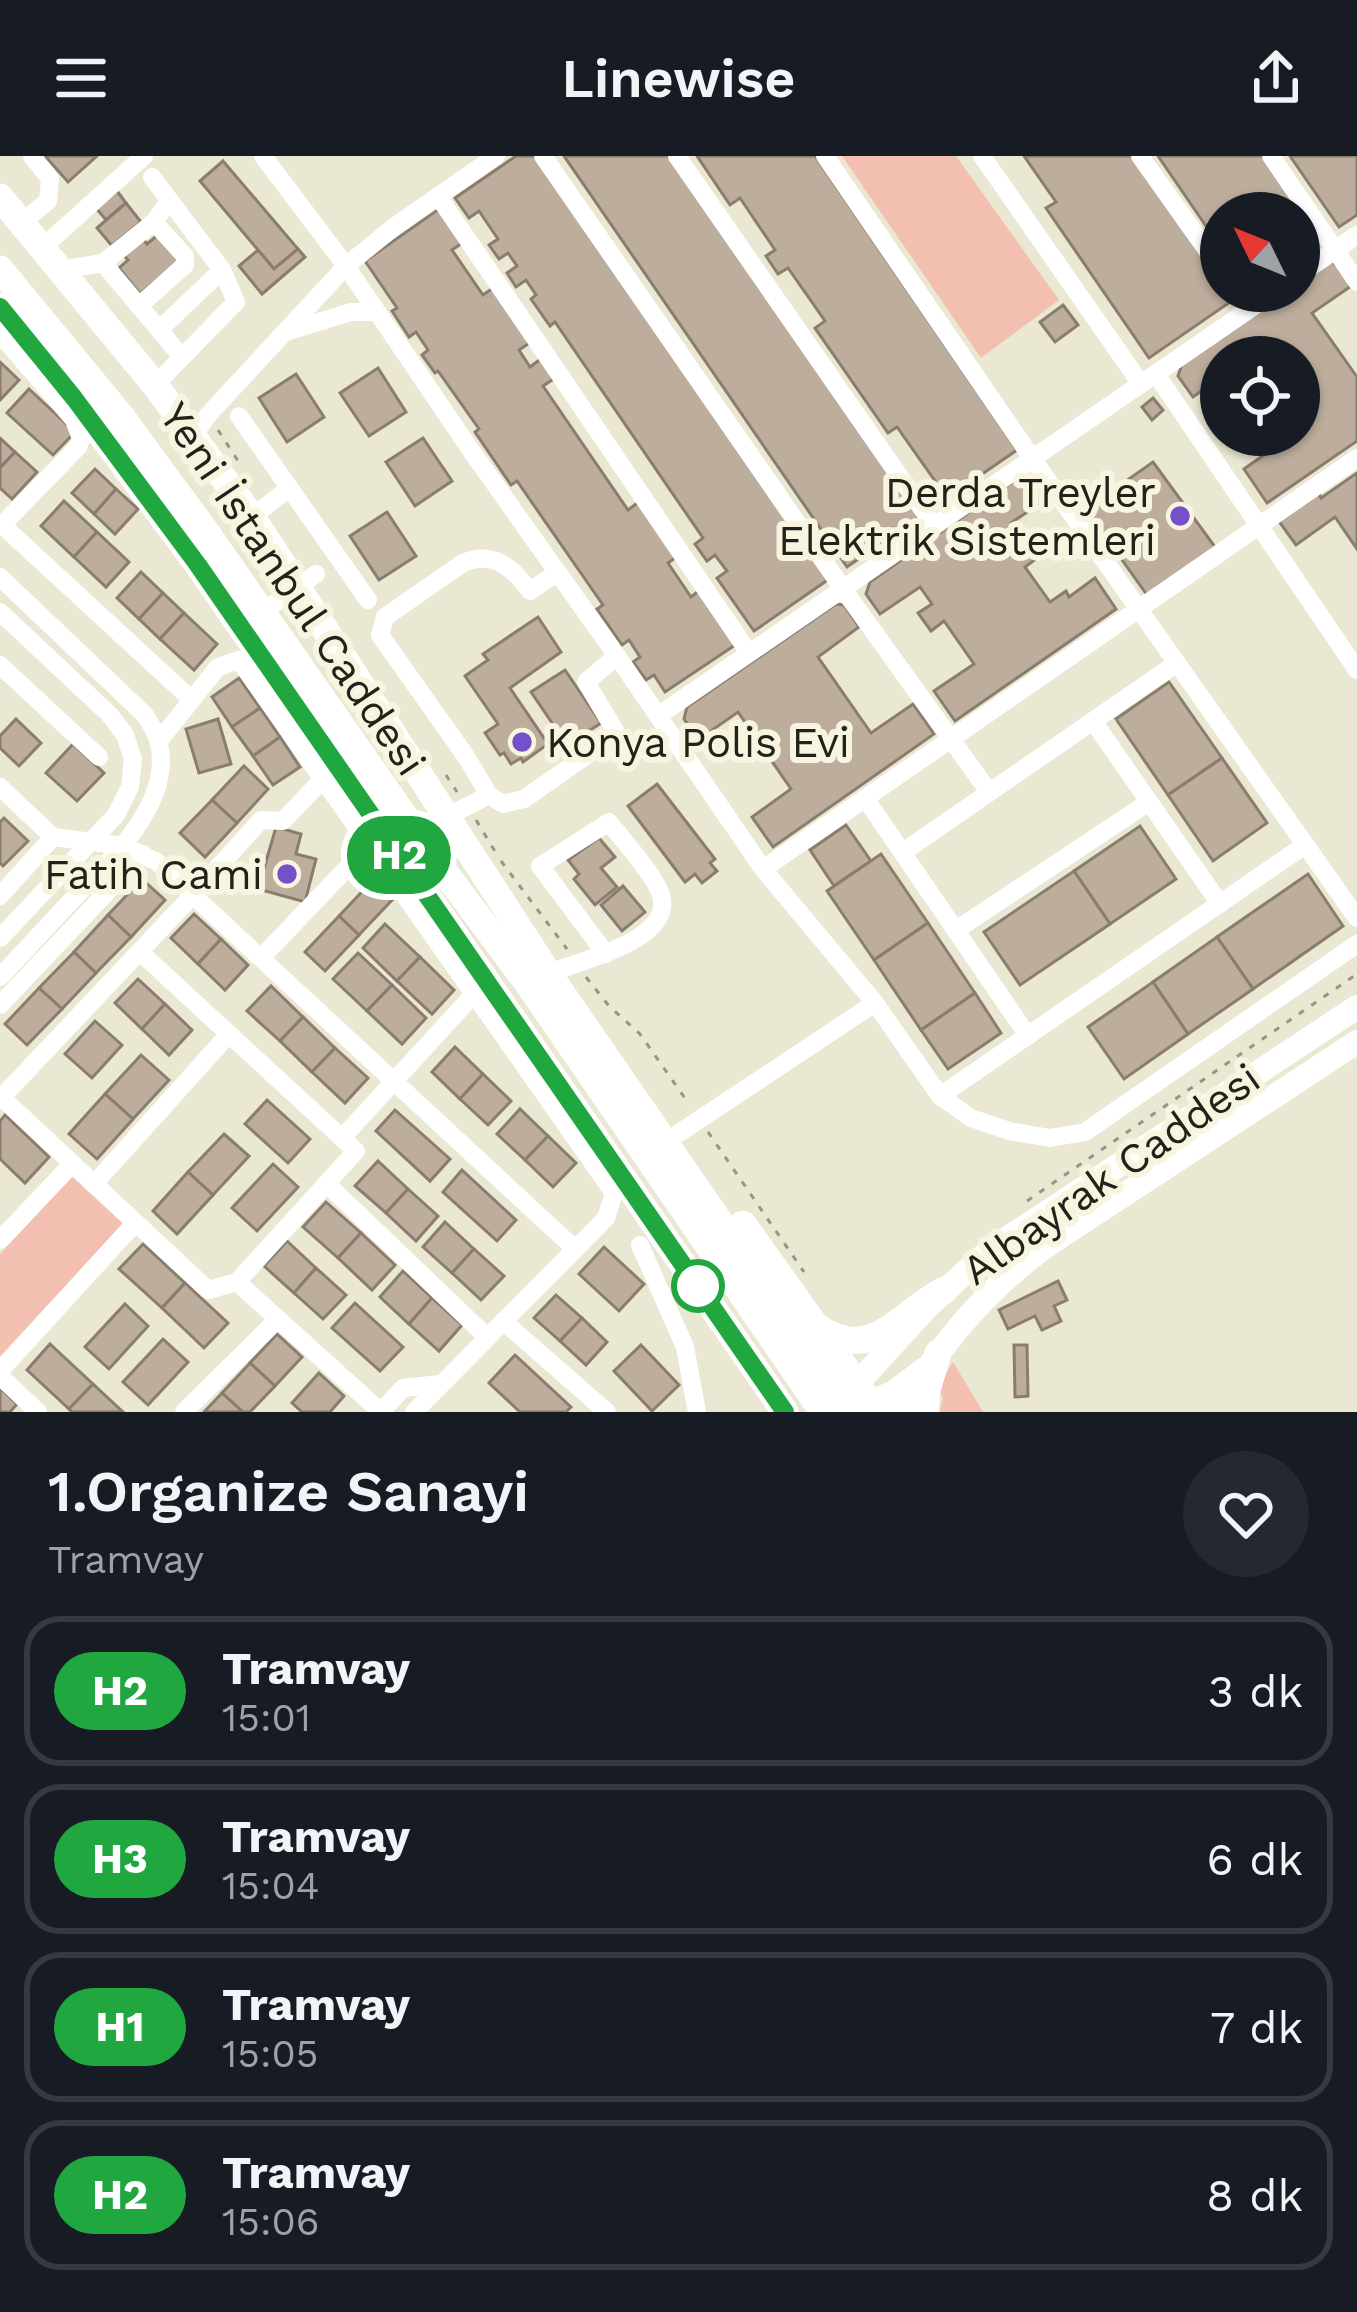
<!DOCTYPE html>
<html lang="tr">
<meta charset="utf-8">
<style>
body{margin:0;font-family:"Work Sans",sans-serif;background:#242831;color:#f1f3f6;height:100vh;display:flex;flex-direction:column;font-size:45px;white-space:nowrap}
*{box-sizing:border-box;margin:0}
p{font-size:39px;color:#9ea1a6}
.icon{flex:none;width:66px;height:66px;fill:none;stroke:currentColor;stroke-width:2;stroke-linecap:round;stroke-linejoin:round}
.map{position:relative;height:1256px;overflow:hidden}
.sheet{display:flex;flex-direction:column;background:#171b24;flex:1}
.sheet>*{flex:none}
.badge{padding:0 24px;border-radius:39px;font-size:42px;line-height:78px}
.needle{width:78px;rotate:313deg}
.buttons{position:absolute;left:1200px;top:36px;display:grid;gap:24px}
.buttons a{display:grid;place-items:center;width:120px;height:120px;border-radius:50%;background:#171b24;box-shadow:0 3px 9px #0004;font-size:60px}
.map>.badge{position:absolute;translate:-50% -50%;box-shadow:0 0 0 6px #fff}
.round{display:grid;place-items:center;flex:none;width:126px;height:126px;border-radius:63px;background:#242831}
.overview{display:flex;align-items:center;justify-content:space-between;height:204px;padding:0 48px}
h1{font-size:57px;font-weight:600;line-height:90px}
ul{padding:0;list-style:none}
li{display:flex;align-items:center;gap:36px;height:150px;margin:0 24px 18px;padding:0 24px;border:6px solid #363941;border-radius:36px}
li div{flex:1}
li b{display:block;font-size:45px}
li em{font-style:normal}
li .badge{min-width:132px;font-weight:700;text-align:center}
header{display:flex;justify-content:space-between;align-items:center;height:156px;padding:0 48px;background:#171b24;font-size:54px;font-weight:600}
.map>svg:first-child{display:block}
</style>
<header><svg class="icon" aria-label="menu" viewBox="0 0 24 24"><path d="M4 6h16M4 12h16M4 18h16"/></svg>Linewise<svg class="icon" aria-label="share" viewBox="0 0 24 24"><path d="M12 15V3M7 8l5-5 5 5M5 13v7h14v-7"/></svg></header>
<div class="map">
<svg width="1357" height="1256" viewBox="0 0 1357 1256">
<rect width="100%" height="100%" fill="#eae8d2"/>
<g fill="#f3bfb0">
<path d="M842,0H956L1059,144L981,202Z"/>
<path d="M72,1021L123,1068L0,1200V1098Z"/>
<path d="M953,1206L983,1256H940L943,1241L938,1231Z"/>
</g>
<g fill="#bdad9d" stroke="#8b7d6d" stroke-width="3">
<path d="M45,0H97L68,26Z"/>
<path d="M516,0H538L829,423L754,475L717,422L727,415L715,399L707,405L695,388L703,382L555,166L550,170L531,143L536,139L526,124L516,131L507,117L517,110L508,97L499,103L489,89L498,83L479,55L469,62L455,42Z"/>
<path d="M564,0H671L919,361L847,411Z"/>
<path d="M697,0H815L1017,294L937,349L925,332L935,325L897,271L888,277L815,172L825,165L788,112L778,118L766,100L775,94L740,42L730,49Z"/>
<path d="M1024,0H1133L1221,127V135H1226L1233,144L1149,202L1046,52L1056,46Z"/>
<path d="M1158,0H1269L1325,81L1299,99V57H1221V92Z"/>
<path d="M1290,0H1357V59L1339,71Z"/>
<path d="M223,5L298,93L274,113L200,25Z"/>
<path d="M117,35L126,47L106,64L96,52Z"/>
<path d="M126,47L141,66L112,90L97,72Z"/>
<path d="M439,53L462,87L452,94L483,139L493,132L531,186L519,194L530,211L542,202L555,222L543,230L628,354L640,345L678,400L668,407L691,441L701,433L738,487L665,536L654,519L646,524L633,506L640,501L629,484L622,489L597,453L603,449L517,325L511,329L475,276L479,273L438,215L435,217L422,199L428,194L416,176L409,181L392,155L397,152L365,105Z"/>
<path d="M134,72L147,88L160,77L182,103L140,138L119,112L128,104L114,88Z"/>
<path d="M298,93L305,101L262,138L239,110L258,94L274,113Z"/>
<path d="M1331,104L1354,128L1312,157L1357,221V285L1267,347L1244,313L1271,294L1261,279H1299V201H1221V221L1193,241L1178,220L1182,208L1286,135H1299V126Z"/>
<path d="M1063,149L1078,169L1055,186L1040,166Z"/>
<path d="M0,206L19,224L0,244Z"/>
<path d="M378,212L406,256L369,280L340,237Z"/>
<path d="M296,218L324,261L287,286L259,242Z"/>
<path d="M29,233L75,276L53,299L7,257Z"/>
<path d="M1153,242L1163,254L1152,264L1142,251Z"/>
<path d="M0,282L15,296L0,312Z"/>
<path d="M423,282L452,325L415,350L386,306Z"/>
<path d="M15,296L37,316L12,343L0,332V312Z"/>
<path d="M1153,306L1215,391L1147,439L1086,353Z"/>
<path d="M95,313L116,333L94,358L72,337Z"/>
<path d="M1357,317V393L1335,361L1296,389L1278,364L1318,336L1321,342Z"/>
<path d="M1018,322L1026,323L1042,346L1011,367L1036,403L1025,411L1050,446L1066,435L1069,441L1095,422L1116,453L955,565L934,535L974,508L944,465L931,475L918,457L932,448L920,431L880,458L866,438L870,426Z"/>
<path d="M116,333L138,353L115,378L94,358Z"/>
<path d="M64,345L97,376L74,401L41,370Z"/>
<path d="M387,356L416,400L379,424L350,380Z"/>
<path d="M97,376L129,406L106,431L74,401Z"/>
<path d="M141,416L163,437L139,463L117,442Z"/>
<path d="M163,437L184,457L160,483L139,463Z"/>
<path d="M836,448L844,449L859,471L818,501L871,577L913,548L934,578L773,691L752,661L791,633L738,556L698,584L684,563L687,551Z"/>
<path d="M184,457L217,488L194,514L160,483Z"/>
<path d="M538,461L561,496L510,532L548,588L523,606L521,602L511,608L504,597L500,599L485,577L498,568L465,520L488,504L483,498Z"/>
<path d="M565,514L601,567L567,589L531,536Z"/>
<path d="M239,522L260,552L232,571L212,541Z"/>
<path d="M1169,526L1222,602L1168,639L1116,563Z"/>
<path d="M260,552L280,581L253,600L232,571Z"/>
<path d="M16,563L41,587L19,610L0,592V580Z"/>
<path d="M218,563L231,608L199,617L186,573Z"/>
<path d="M280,581L300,611L273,629L253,600Z"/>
<path d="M73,588L104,617L77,645L46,617Z"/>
<path d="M1222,602L1267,667L1213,705L1168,639Z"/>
<path d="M244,610L268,633L237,667L212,644Z"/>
<path d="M657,628L715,703L710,707L717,715L702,727L695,718L685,726L628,650Z"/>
<path d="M212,644L237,667L205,701L180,677Z"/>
<path d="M4,662L28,685L3,710L0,707V666Z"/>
<path d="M846,669L871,705L834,730L810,694Z"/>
<path d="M1140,670L1176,723L1110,768L1074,715Z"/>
<path d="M276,671L301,678L296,698L316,703L305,746L258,733Z"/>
<path d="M599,682L615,701L601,712L617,731L595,749L574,723L579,718L568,704Z"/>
<path d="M881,698L928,767L874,804L827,735Z"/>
<path d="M1074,715L1110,768L1020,829L984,776Z"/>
<path d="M1308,718L1343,770L1253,833L1217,781Z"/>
<path d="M142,723L165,744L131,781L108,759Z"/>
<path d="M373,724L393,743L359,779L339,760Z"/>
<path d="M623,730L645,756L622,775L601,749Z"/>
<path d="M194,758L221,783L198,808L171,782Z"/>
<path d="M108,759L131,781L96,817L74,796Z"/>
<path d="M339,760L359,779L325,815L305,796Z"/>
<path d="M928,767L975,837L921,874L874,804Z"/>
<path d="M385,768L420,801L397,825L363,792Z"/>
<path d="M1217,781L1253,833L1188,878L1153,826Z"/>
<path d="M221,783L248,809L225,834L198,808Z"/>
<path d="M74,796L96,817L62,853L39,832Z"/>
<path d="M358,797L392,829L367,855L333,823Z"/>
<path d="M420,801L454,834L432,858L397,825Z"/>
<path d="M138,823L165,848L142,873L115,847Z"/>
<path d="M1153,826L1188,878L1124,923L1088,871Z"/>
<path d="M392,829L426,862L402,888L367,855Z"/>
<path d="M271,830L303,861L280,885L247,855Z"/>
<path d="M39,832L62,853L27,889L5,868Z"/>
<path d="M975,837L1001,877L948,913L921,874Z"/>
<path d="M165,848L192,874L169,899L142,873Z"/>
<path d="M303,861L335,892L312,916L280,885Z"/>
<path d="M95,865L122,889L92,922L65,898Z"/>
<path d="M455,891L483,918L460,943L432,916Z"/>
<path d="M335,892L368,922L345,947L312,916Z"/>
<path d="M141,899L169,924L133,963L105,938Z"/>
<path d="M483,918L511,945L488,969L460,943Z"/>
<path d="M105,938L133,963L97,1003L69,978Z"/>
<path d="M267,944L310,983L288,1007L245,968Z"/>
<path d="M520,953L548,980L525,1004L497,978Z"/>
<path d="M395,954L450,1003L430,1025L376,975Z"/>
<path d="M5,959L49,1001L25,1027L0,1003V965Z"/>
<path d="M224,978L249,1000L213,1039L188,1016Z"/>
<path d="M548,980L576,1007L553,1031L525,1004Z"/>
<path d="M378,1005L408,1033L386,1057L355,1030Z"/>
<path d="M273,1008L298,1031L257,1075L232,1052Z"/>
<path d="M462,1014L516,1064L497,1085L443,1036Z"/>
<path d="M188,1016L213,1039L177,1078L153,1055Z"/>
<path d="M408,1033L438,1060L416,1085L386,1057Z"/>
<path d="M326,1046L361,1077L338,1102L303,1071Z"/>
<path d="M445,1066L474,1093L452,1117L423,1091Z"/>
<path d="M361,1077L395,1109L372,1134L338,1102Z"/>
<path d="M287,1085L316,1112L294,1137L264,1110Z"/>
<path d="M143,1088L185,1127L162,1152L119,1113Z"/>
<path d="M604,1091L644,1128L619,1155L579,1118Z"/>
<path d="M474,1093L504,1120L481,1144L452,1117Z"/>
<path d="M316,1112L346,1139L323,1163L294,1137Z"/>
<path d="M403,1115L432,1142L409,1168L380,1141Z"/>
<path d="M1058,1125L1067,1144L1054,1150L1061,1165L1042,1174L1035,1160L1008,1173L999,1154Z"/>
<path d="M185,1127L228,1167L204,1192L162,1152Z"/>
<path d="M556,1139L582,1162L560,1185L534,1162Z"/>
<path d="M432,1142L462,1169L439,1195L409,1168Z"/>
<path d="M355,1147L403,1191L380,1215L332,1172Z"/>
<path d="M125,1148L148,1170L109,1213L85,1191Z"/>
<path d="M582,1162L607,1186L586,1209L560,1185Z"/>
<path d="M277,1178L302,1201L275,1230L250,1207Z"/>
<path d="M163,1183L188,1206L148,1249L123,1226Z"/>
<path d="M50,1188L93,1228L69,1253L27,1214Z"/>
<path d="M641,1189L679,1229L652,1255L614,1215Z"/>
<path d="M1014,1189H1027L1028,1240L1015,1241Z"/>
<path d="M515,1199L571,1251L566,1256H520L489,1227Z"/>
<path d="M250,1207L275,1230L250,1256H243L222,1237Z"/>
<path d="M319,1217L344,1240L330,1256H302L292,1247Z"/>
<path d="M93,1228L123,1256H72L69,1253Z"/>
<path d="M0,1232L17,1248L10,1256H0Z"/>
<path d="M222,1237L243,1256H204Z"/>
</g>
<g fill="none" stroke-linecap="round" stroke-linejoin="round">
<g stroke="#979686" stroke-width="3" stroke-dasharray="6 9" stroke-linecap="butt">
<path d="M218,274L242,311"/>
<path d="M446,619L457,636"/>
<path d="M476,664L496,697"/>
<path d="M501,705L567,793"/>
<path d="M586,821L609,850L640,878L689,948"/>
<path d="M708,976L804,1116"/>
<path d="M1027,1045L1357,818"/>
</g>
<g stroke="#fff" stroke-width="18">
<path d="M263,0L346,110L472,296L617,500L763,713L875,847L940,940L971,962L1009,975L1050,982L1085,976L1357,788"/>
<path d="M543,0L843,433L989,636"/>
<path d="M677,0L934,370"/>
<path d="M825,0L1032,302L1357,762"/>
<path d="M982,0L1141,228"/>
<path d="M1140,0L1221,114"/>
<path d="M1271,0L1357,126"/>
<path d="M152,21L222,114L236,146L155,229"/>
<path d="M438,40L749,497"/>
<path d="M21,67L48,45L50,23L32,0"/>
<path d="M42,92L144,0"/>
<path d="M103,107L154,66"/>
<path d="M60,114L103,107L181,200"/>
<path d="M1299,119L1357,79"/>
<path d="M139,150L185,109V100L154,66L169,45"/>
<path d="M159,174L222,114"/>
<path d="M289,175L351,156H377"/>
<path d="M0,178L74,264L81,283L78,291L2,369"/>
<path d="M1156,218L1357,514"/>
<path d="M239,260L368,444"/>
<path d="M194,279L208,259L346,110L394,71L496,0"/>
<path d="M252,361L289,332"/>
<path d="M0,367L192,544"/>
<path d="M0,421L145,559C149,566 156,576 158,584C176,645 109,705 72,744C48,770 24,795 0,821"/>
<path d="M0,456L110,559L125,579L133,603L130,631L116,659L0,782"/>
<path d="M257,460L316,418"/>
<path d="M0,509L99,601"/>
<path d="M658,560L1276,135"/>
<path d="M1093,565L1220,748"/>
<path d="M159,585L218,511L239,504L614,1037L606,1062L414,1256"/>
<path d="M0,631L53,681L124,690L157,706L575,1093"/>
<path d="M489,639L467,602L380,479L385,461L463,407C493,394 513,412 530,435L558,416"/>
<path d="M865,642L1028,880"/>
<path d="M446,661L489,639L503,648L524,643L617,578L586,526L617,500"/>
<path d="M903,696L1177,507"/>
<path d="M763,713L1357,302"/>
<path d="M0,740L53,681"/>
<path d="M956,774L1149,646"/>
<path d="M140,796L356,995L237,1126"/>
<path d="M261,802L368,690"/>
<path d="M561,813C590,802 681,780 659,734C649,712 624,686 609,666L540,710L606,798"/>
<path d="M0,849L143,698"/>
<path d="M0,940L208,1134L237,1126L381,1256L403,1232L440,1228"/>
<path d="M940,940L1305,689"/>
<path d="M2,941L193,739L261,664L283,665L322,624"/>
<path d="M679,977L875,847"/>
<path d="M342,982L473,839"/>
<path d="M94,1028L229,878"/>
<path d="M327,1028L487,1181"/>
<path d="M0,1084L72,1008"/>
<path d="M640,1089L685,1191L697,1256"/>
<path d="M503,1165L607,1256"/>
<path d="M0,1215L135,1067"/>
<path d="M0,1220L38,1256"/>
<path d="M184,1256L278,1163"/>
</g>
<g stroke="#fff" stroke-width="24">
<path d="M846,1240L929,1149L990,1094L1357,851"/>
<path d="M898,1256C942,1188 983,1135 1049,1088L1357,886"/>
</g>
<g stroke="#fff" stroke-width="27">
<path d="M0,41L155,229L252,361L552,823L851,1256"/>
<path d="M0,113L121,260L209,380L426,691L526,825L823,1256"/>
<path d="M743,1068L857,1228L874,1256"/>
<path d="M819,1172C874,1208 899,1156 945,1134"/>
<path d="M858,1253L894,1238L926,1214"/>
<path d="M925,1256L927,1234L938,1197"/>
</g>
<path stroke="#47473c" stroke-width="3" d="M0,151L74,242L198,409L785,1256"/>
</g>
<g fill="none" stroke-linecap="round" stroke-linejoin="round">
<defs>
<path id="line" d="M0,151L74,242L198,409L785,1256"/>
</defs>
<use href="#line" stroke="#fff" stroke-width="27"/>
<use href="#line" stroke="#21a73f" stroke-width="18"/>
</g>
<g fill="#7650c9" stroke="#f7f5df" stroke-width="4.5">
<circle cx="1180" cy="360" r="12"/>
<circle cx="522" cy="586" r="12"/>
<circle cx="287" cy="718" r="12"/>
</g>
<circle fill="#fff" stroke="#21a73f" stroke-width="6" cx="698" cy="1130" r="24"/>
<g text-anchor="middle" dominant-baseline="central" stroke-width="12" stroke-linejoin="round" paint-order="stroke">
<g font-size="42" fill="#22221a" stroke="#f7f5df" text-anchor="end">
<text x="1156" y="336">Derda Treyler<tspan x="1156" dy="48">Elektrik Sistemleri</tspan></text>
<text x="546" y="586" text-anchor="start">Konya Polis Evi</text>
<text x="263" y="718">Fatih Cami</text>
</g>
<g font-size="42" fill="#22221a" stroke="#f7f5df">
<text transform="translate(293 433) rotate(56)">Yeni İstanbul Caddesi</text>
<text transform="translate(1111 1018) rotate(-35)">Albayrak Caddesi</text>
</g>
</g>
</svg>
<div class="buttons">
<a><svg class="needle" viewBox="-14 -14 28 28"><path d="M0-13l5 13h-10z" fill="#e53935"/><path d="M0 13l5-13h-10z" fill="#9ea1a6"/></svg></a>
<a><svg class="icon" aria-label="locate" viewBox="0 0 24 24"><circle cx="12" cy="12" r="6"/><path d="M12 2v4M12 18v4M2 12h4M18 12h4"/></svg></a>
</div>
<b class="badge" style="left:399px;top:699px;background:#21a73f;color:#fff">H2</b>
</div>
<section class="sheet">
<div class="overview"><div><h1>1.Organize Sanayi</h1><p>Tramvay</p></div><a class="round"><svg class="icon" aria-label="heart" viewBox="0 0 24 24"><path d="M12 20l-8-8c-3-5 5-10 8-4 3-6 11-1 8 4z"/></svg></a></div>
<ul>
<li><span class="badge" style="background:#21a73f;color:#fff">H2</span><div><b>Tramvay</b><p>15:01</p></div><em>3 dk</em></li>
<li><span class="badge" style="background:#21a73f;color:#fff">H3</span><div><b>Tramvay</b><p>15:04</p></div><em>6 dk</em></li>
<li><span class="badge" style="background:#21a73f;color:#fff">H1</span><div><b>Tramvay</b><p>15:05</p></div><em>7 dk</em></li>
<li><span class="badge" style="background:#21a73f;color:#fff">H2</span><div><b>Tramvay</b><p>15:06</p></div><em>8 dk</em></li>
</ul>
</section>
